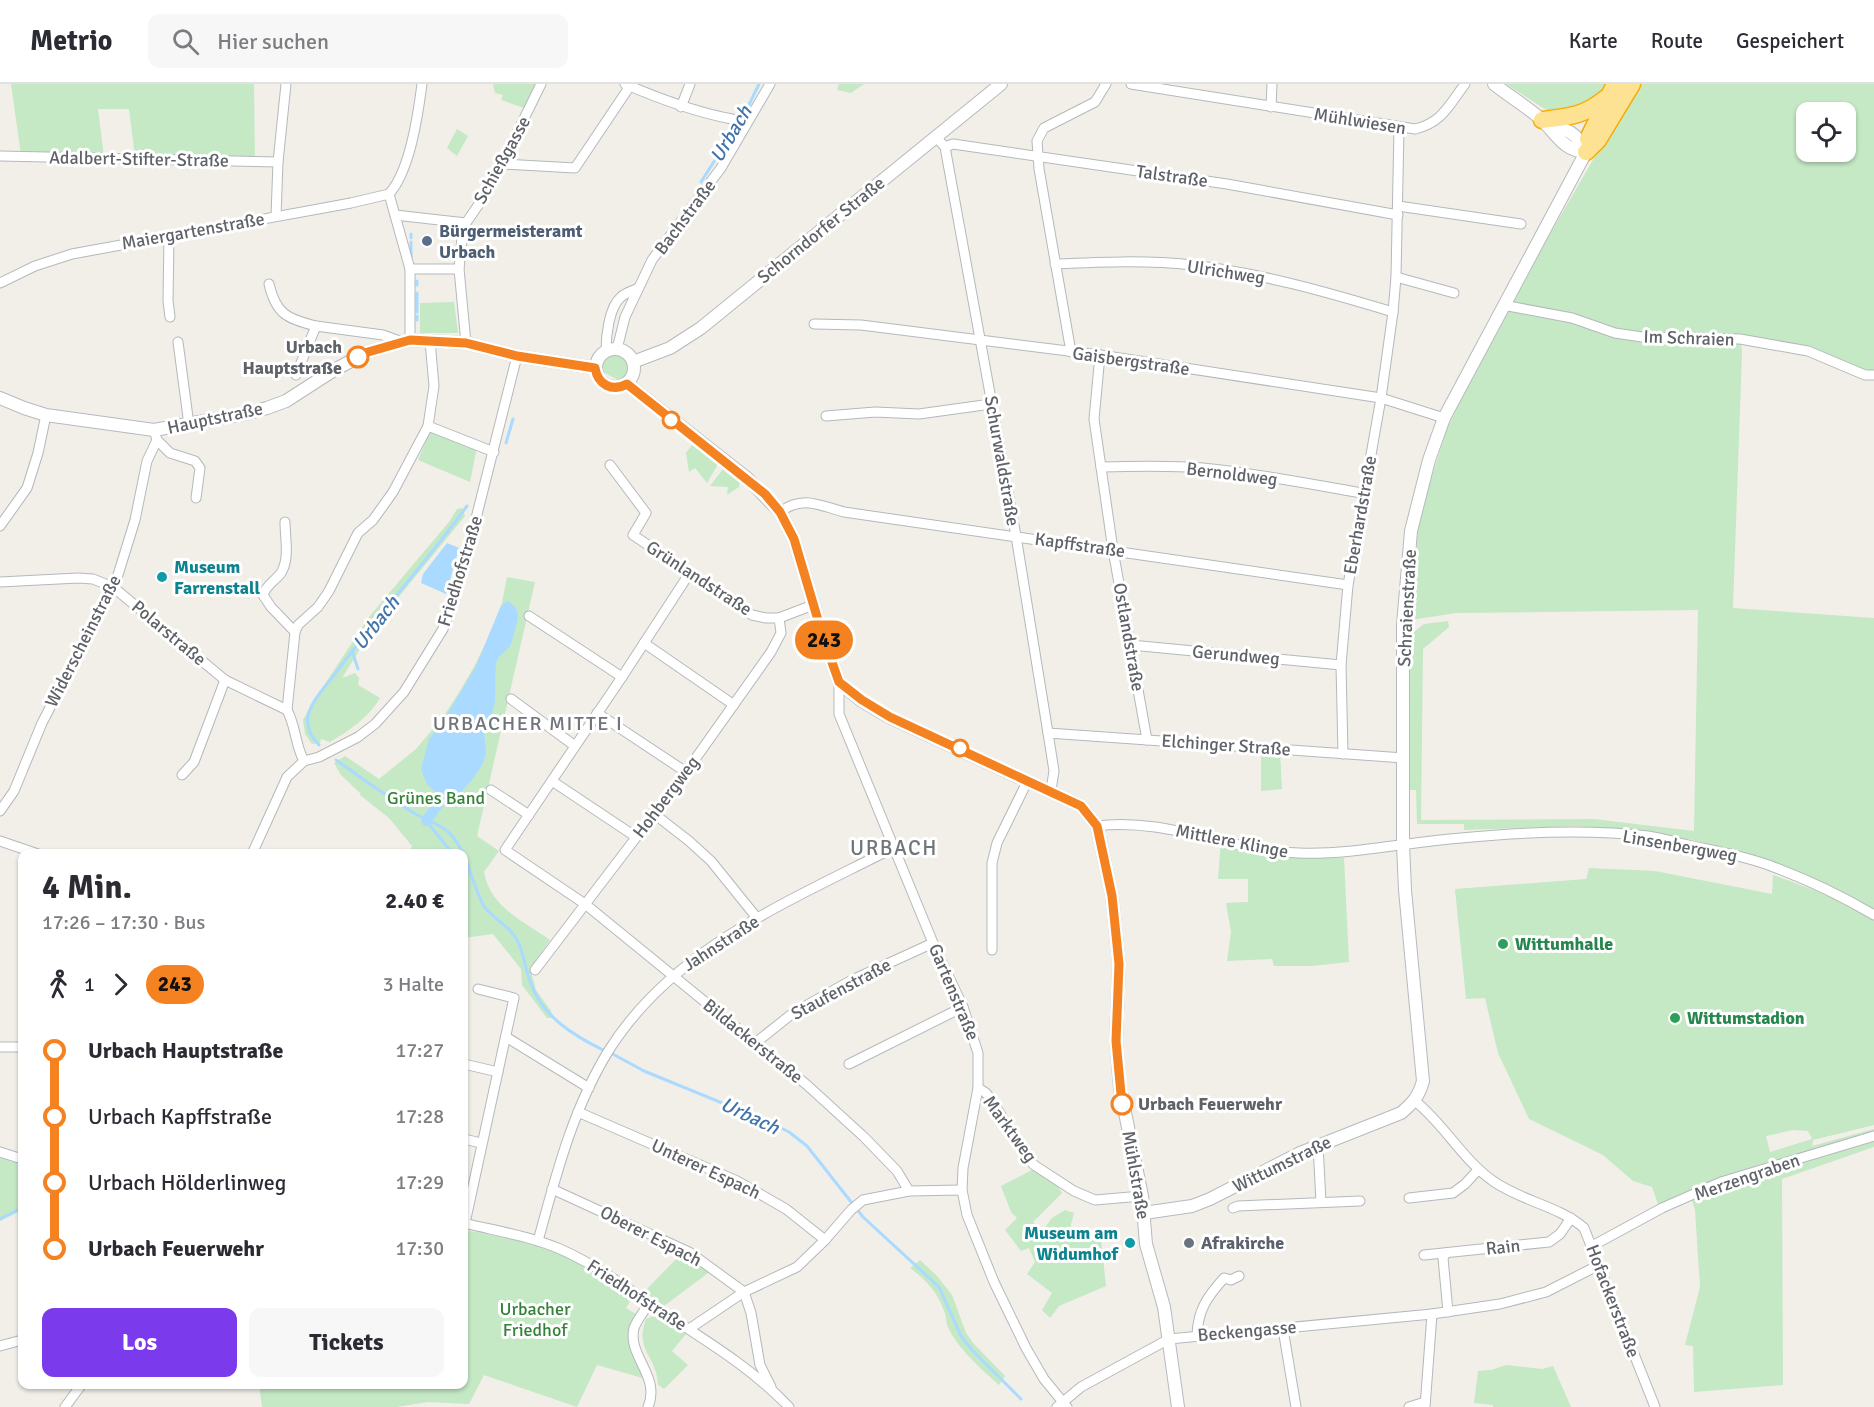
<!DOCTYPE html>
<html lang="de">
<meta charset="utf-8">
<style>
body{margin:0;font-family:Signika,sans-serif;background:#f7f7f7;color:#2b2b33;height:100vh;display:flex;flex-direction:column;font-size:22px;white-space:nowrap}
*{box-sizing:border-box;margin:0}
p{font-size:20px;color:#7c7c81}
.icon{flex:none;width:33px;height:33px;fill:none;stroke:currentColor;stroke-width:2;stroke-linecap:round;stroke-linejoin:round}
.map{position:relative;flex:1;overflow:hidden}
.sheet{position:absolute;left:18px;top:765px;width:450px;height:540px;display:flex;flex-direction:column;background:#fff;border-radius:12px;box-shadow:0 2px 4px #0004}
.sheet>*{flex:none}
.badge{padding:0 12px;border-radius:20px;font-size:21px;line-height:39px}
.controls{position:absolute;left:1796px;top:18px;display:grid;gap:12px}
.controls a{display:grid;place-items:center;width:60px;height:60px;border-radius:12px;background:#fff;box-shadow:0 2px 4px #0004;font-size:30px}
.map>.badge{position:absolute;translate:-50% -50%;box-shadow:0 0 0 3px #fff}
.legs{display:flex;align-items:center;gap:9px;height:66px;padding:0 24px;font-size:20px}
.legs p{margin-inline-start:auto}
.summary{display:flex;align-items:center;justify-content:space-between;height:102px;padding:0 24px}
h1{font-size:33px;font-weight:700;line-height:45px}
.cta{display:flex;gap:12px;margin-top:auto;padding:12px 24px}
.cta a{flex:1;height:69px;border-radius:12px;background:#7c3aed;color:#fff;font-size:24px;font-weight:700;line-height:69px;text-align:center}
.cta a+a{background:#f7f7f7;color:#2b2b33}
ul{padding:0 24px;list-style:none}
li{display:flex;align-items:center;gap:21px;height:66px;font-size:22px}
li i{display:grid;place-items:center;width:9px;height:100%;margin:0 8px;background:currentColor}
li i::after{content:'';width:15px;height:15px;margin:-8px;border:4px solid;border-radius:50%;background:#fff}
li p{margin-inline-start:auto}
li:first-child i{background:linear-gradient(#0000 50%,currentColor 0)}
li:last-child i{background:linear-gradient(currentColor 50%,#0000 0)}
header{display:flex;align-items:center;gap:36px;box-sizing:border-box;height:84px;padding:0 30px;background:#fff;border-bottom:2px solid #e1e1e2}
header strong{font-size:28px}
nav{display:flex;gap:33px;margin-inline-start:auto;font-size:21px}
.search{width:420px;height:54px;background:#f7f7f7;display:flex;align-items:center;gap:15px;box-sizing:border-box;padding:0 21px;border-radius:12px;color:#7c7c81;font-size:22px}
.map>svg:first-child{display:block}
</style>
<header>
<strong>Metrio</strong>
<div class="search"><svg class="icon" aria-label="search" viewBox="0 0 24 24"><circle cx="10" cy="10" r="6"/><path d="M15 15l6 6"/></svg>Hier suchen</div>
<nav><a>Karte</a><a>Route</a><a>Gespeichert</a></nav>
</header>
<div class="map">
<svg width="1874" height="1323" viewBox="0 0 1874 1323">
<rect width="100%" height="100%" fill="#f1efe8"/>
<g fill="#c5e8c5" fill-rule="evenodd">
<path d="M11,0H254L255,81L135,73L129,25H98L104,73L21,71Z"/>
<path d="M493,0H538L527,25L501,16L503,11L495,9Z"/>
<path d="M839,0H864L851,9L837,6Z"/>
<path d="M1506,0H1608L1605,5L1578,26L1548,27Z"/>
<path d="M1637,0H1874V287L1858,284L1740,252L1742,268L1733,524L1874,534V826L1863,819L1776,779L1694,756L1577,742L1464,746V740H1417L1416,706H1410L1406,683L1410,551L1424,540L1448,537L1449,543L1423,565L1421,736L1594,735L1694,747L1698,526L1456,529L1411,536L1414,476L1421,427L1447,345L1495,245ZM1806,28H1845V68H1806Z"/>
<path d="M457,45L468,52L457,72L447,64Z"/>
<path d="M454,218L458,249H420V219Z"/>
<path d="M613,270L624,274C631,283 628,291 620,297L601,287L603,276Z"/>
<path d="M436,347L477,363L470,398L418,376L430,348Z"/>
<path d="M692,361L718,380L707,399L695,384L689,388L686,369Z"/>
<path d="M723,385L740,398L739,403L727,411L728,403L710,402Z"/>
<path d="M462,424L465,432L373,544L342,594L355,589L359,594L358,601L380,614C368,634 350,646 330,658L321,655L320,659L312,660L305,650L303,636L313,618L369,533L449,438L457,425Z"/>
<path d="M507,493L535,498L477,752L499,767L484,788C490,823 523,837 550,856L530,884L536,906L551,927L552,934H547L522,901L521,885L493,850L464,854V770L409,769L412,762L389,734L360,711L361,710L341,691L334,679L345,672L379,695L416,665L443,633L460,607L475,581L487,556L502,519Z"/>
<path d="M1261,668L1280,669L1282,705L1261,707Z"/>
<path d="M1221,757L1262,767L1305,774H1344L1349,878L1311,882H1274L1272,875L1227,877L1231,848L1226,819L1248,818V795H1218Z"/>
<path d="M1589,784L1655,787L1772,810L1773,791C1808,804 1843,816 1874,836V1041L1813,1056L1812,1062L1874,1045V1050L1659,1123L1652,1103L1633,1097L1603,1071L1529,1035L1498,969L1485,914L1466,915L1455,805L1586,795ZM1793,1046L1808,1047L1812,1055L1770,1068L1766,1052Z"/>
<path d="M1874,1056V1063L1782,1095L1783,1301L1694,1308L1693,1262L1685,1261L1700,1203L1695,1126L1692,1116L1719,1104Z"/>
<path d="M0,1074L22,1080V1126L0,1137Z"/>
<path d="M1032,1086L1053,1095L1062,1109L1033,1138L1042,1147L1052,1134L1065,1126L1074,1129L1070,1144L1084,1155L1101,1156L1106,1202L1059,1222L1050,1234L1042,1226L1052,1209L1027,1190L1035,1178L1029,1164L1021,1167L1005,1146L1017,1134L1011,1128L1001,1102Z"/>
<path d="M464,1146C506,1153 547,1161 585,1182C601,1191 616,1203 632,1214L626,1224L636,1230L628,1249L631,1263L646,1295L597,1281L577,1323L484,1291L469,1320L428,1318L397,1323H262L259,1301L464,1300Z"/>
<path d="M682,1169L712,1186L664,1222L644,1208Z"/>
<path d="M920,1176L937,1192L952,1211L966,1249L974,1260L1005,1292L999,1301C980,1284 957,1264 947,1241C946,1236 946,1231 944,1227C938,1208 925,1195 910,1184Z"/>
<path d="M656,1231L686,1250L672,1267L688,1281L664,1305L658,1301C657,1271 634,1267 646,1235Z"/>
<path d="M1506,1281L1542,1285L1553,1282L1571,1323H1493V1321L1474,1319L1478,1287L1491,1286Z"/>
</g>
<g fill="#aadaff">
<path d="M447,459L459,464L446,510L421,499L423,490Z"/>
<path d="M507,517C522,524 518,535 514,549C513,553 512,559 510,562C505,569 497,571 496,580C493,603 501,625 483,643C484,654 488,665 484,676C480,688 457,717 445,718L443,722L435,717L439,712L427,700L421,685L429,655L445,634L476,582L501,522Z"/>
</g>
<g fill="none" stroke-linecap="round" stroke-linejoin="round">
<g stroke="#aadaff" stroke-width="3">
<path d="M701,98L745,29L759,0"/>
<path d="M411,154V150"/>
<path d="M411,174V158"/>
<path d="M417,201V197"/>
<path d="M417,209V228"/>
<path d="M417,232V236"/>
<path d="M506,359L513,335"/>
<path d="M352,567L358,585"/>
<path d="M319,661C311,653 306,644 308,632C311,617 326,602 335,590C377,532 425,480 467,422"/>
<path d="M336,676C362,694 387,713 414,729C425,736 438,739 447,747C455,753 459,761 463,770"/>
<path d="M427,738L453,770"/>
<path d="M464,770C469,783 478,815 486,825C496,836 511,843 518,858C524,870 525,884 530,897C541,932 574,952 605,967"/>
<path d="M611,969L644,987L771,1039L789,1048L807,1062L863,1133L939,1203L961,1252L972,1266L1021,1315"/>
<path d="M0,1135L22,1124"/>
</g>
<path stroke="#aadaff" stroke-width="10" d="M426,737L439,719"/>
<defs>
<g id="street">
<path d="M625,0C660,15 694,28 732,35"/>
<path d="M1131,0L1415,45C1442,39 1449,21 1465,0"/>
<path d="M681,23L690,0"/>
<path d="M1271,23L1272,0"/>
<path d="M935,52L945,63L1016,452L1048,649L1054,687L1051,706"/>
<path d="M945,63L953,60L1227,100L1398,131"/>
<path d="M0,72L278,78"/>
<path d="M502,80L575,84L630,2"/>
<path d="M389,110L410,185V256"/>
<path d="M389,110C410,87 418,31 422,0"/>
<path d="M1398,122L1521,140"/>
<path d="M395,131L466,139"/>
<path d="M276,132L278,78L286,0"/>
<path d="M169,152L168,217L170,233"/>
<path d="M1055,180C1101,178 1147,176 1192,181C1260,189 1327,208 1393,228"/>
<path d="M410,185H459"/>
<path d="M1396,193L1454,209"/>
<path d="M0,199L35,182L72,170L351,119L389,110"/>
<path d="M269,200C276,230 287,235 316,242"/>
<path d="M1503,221L1572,234L1615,249L1642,253L1740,255L1808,267L1865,291H1874"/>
<path d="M814,240L861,241L1100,271L1381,314L1444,334"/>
<path d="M178,258L189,341"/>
<path d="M466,259L459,185L462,154L466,139L490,104L541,0"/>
<path d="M617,265L625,233L652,176L721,84L770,0"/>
<path d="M606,267C606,252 609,223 621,213C625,209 633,207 638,204"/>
<path d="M1071,268L1039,85L1037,57L1044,44L1095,18L1106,0"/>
<path d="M1100,271L1094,335L1113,466L1147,656"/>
<path d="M296,291L316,242L383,251L402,258"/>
<path d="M826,332L875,328L919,330L991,320"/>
<path d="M428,342L434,302L430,257"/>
<path d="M157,356L170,369L195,377L200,384L196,414"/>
<path d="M610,381L646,429L633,451L752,531L766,534H779L813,521"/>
<path d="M1101,383C1135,382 1169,381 1203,384C1256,389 1309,400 1362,409"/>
<path d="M780,428C803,411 818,421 844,428L1348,501"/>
<path d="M285,438C285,455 290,474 281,489C275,497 266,501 263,511L271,523L295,548"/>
<path d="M0,442L27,404L38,369L46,331"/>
<path d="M689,490L622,593L505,766L585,820L807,1001L864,1053L897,1087L909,1107"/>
<path d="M0,498L78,494L93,495L113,503L225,596L287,626C296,642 295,661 304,677"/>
<path d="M529,532L622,593"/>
<path d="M644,559L734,621"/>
<path d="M1131,561L1341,581"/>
<path d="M839,598V630L933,859L963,923L978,969V1004L963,1084L962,1106L967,1131L994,1198L1026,1264L1044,1295L1067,1323"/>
<path d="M511,615L575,662"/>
<path d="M287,626L295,548L298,541L318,523L329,507L358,449L373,436L393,408L428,342L494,368"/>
<path d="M597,629L686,688"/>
<path d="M1048,649L1404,674"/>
<path d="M1343,670L1341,581L1348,501L1381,314L1393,228L1396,193L1399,44"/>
<path d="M182,691L194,678L225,596"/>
<path d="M552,697L636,753"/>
<path d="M491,706L529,731"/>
<path d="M0,727L14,707L42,639L117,494L135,436L147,377L157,356L154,346"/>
<path d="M653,729L689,757L711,777L757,834"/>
<path d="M1097,742C1166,733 1230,767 1299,769C1353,771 1407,758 1461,754C1523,748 1586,745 1648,752C1661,754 1675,758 1688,761C1716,767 1745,772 1771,782C1806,795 1842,812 1874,831"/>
<path d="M0,757L38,770"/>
<path d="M252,770L287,693L304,677L319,673L358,653L375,640L404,608L443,545L455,512L468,466L517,272"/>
<path d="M992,866V779L997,759L1028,696"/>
<path d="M535,886L686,688L771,568L781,549L779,534"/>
<path d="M506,953L589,1004"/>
<path d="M754,960L793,929L852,896L933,859"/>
<path d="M0,963H22"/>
<path d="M464,980L498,988"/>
<path d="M849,980L963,923"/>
<path d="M978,1004L986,1009L993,1018L1024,1069L1034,1081L1074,1107L1095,1116L1142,1112"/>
<path d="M1415,1017C1444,1040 1462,1075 1493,1097C1521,1117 1559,1122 1584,1144L1655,1323"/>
<path d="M578,1028L737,1097L786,1125L825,1156"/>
<path d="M464,1055L481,1059"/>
<path d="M1318,1061L1321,1118"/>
<path d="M0,1068L22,1075"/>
<path d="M552,1105L689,1168L744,1208L751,1229L760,1281L771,1303"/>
<path d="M1409,1114L1453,1109L1465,1100L1478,1086"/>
<path d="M1233,1124L1238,1122L1360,1117"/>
<path d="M464,1139C496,1147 530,1152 560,1165C592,1179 622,1200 650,1220C698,1252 749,1281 789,1323"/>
<path d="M465,1139L514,914L478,905"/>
<path d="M538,1157C556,1091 573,1024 609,966C674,863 792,816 895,763"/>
<path d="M1592,1162L1662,1124L1721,1098L1874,1052"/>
<path d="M1446,1169L1443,1174L1448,1228"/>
<path d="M1424,1171L1549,1158L1560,1150L1571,1134"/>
<path d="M689,1245L744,1208L797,1183L825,1156L851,1126L863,1116L909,1107L962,1106"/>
<path d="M1283,1245L1296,1323"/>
<path d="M1197,1251C1198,1226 1207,1213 1224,1194L1231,1196L1239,1192"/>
<path d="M0,1262L22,1256"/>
<path d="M65,1323L82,1300"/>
<path d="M648,1323C661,1292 627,1272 634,1244C637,1236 645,1226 649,1219"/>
<path d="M1057,1323L1081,1303L1169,1255L1432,1230L1500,1220L1546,1208L1599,1181"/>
<path d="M1409,1323L1425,1318"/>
<path d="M1425,1323L1432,1230"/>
</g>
<g id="secondary">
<path d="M1494,0C1509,12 1526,22 1541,35C1556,49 1563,67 1586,68"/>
<path d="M1543,37C1563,44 1577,47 1586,68"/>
<circle cx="615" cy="284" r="19"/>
<path d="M633,278L670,264L701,244L1001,0"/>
<path d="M627,300L748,395L780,428L794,455L823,553L839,598L862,617L889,633L1081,722L1097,742L1112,812L1119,880L1116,957L1120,1004L1142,1112L1146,1160L1164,1223L1178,1323"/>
<path d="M0,314L24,324L46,331L154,346L249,329L267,324L286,317L334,286L368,268L410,256L466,259L517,272L595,284"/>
<path d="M1144,1129L1192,1122L1210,1115L1300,1069L1401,1029C1413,1019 1419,1012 1423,997L1405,806L1403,760V541L1411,447L1429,376L1444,334L1586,68"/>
</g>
<g id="highway">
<path d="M1542,36C1569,33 1584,32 1606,14"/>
<path d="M1588,55L1615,0"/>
<path d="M1586,68L1598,56L1632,0"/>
</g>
</defs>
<use href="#street" stroke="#b5b8bc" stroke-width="11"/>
<use href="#secondary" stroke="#b6babf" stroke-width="14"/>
<use href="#highway" stroke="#f9ab00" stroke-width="19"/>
<use href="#street" stroke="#fff" stroke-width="9"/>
<use href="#secondary" stroke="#fff" stroke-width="12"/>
<use href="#highway" stroke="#fde293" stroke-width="16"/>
</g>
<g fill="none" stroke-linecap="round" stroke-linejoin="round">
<defs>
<path id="line-1" d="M358,273L368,268L410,256L466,259L517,272L595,284C598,301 612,308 627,300L765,410L780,428L794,455L823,553L839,598L862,616L890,633L1081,722L1097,742L1112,812L1119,880L1116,957L1122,1020"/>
</defs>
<use href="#line-1" stroke="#fff" stroke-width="14"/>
<use href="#line-1" stroke="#f58220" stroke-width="9"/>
</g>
<circle fill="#5c6f8a" stroke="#fff" stroke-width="2" cx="427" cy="157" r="6"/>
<g fill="#fff" stroke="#f58220" stroke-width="3">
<circle cx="358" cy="273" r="10"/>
<circle cx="671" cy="336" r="8"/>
<circle cx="960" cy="664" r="8"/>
<circle cx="1122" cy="1020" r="10"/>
</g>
<g fill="#0f9aa8" stroke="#fff" stroke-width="2">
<circle cx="162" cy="493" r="6"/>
<circle cx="1130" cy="1159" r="6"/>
</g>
<g fill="#2e9e5b" stroke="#fff" stroke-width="2">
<circle cx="1503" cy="860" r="6"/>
<circle cx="1675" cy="934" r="6"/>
</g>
<circle fill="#6b7280" stroke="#fff" stroke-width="2" cx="1189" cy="1159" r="6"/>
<g text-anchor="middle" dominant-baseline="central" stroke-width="6" stroke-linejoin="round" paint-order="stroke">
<g font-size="18" fill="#5f6368" stroke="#fff">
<text transform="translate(1360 37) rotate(9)">Mühlwiesen</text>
<text transform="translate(139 75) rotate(1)">Adalbert-Stifter-Straße</text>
<text transform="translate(502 76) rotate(-61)">Schießgasse</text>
<text transform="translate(1172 92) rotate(8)">Talstraße</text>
<text transform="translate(685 133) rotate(-53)">Bachstraße</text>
<text transform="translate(821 146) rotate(-39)">Schorndorfer Straße</text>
<text transform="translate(193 147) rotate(-10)">Maiergartenstraße</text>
<text transform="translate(1226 188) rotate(9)">Ulrichweg</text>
<text transform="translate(1689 254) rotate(2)">Im Schraien</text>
<text transform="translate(1131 277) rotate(8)">Gaisbergstraße</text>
<text transform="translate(215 334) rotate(-12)">Hauptstraße</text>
<text transform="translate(1002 377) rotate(80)">Schurwaldstraße</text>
<text transform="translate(1232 390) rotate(7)">Bernoldweg</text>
<text transform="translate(1360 431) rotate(-80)">Eberhardstraße</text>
<text transform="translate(1080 461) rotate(8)">Kapffstraße</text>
<text transform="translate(460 487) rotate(-73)">Friedhofstraße</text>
<text transform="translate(699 494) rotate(33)">Grünlandstraße</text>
<text transform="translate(1407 524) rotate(-87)">Schraienstraße</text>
<text transform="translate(169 549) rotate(40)">Polarstraße</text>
<text transform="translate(1129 553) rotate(80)">Ostlandstraße</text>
<text transform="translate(83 557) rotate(-63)">Widerscheinstraße</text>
<text transform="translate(1236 571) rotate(5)">Gerundweg</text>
<text transform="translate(1226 661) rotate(4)">Elchinger Straße</text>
<text transform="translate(666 713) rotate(-53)">Hohbergweg</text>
<text transform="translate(1232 757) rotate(11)">Mittlere Klinge</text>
<text transform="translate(1680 762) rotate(10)">Linsenbergweg</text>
<text transform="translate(721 859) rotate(-33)">Jahnstraße</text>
<text transform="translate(841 905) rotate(-28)">Staufenstraße</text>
<text transform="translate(954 908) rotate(67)">Gartenstraße</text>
<text transform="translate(753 957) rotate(39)">Bildackerstraße</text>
<text transform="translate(1010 1045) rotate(54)">Marktweg</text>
<text transform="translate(1282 1080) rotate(-26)">Wittumstraße</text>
<text transform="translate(706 1085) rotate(25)">Unterer Espach</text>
<text transform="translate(1136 1091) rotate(80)">Mühlstraße</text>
<text transform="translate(1747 1093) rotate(-19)">Merzengraben</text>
<text transform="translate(651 1152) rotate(27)">Oberer Espach</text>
<text transform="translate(1503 1163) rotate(-6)">Rain</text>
<text transform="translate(637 1211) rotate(33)">Friedhofstraße</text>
<text transform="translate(1613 1217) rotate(69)">Hofackerstraße</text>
<text transform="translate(1247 1247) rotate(-5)">Beckengasse</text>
</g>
<g font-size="18" font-weight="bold" fill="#4e5e75" stroke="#fff" text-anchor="start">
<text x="439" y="147">Bürgermeisteramt<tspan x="439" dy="21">Urbach</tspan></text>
</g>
<g font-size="18" font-weight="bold" fill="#5f6368" stroke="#fff" text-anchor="end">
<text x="342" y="263">Urbach<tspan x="342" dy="21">Hauptstraße</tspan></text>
<text x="1138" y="1020" text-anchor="start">Urbach Feuerwehr</text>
</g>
<g font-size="18" font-weight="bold" fill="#0d838f" stroke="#fff" text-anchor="start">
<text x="174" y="483">Museum<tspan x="174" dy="21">Farrenstall</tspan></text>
<text x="1118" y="1149" text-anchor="end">Museum am<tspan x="1118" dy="21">Widumhof</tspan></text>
</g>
<g font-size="18" fill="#348238" stroke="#fff">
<text x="436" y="714">Grünes Band</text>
<text x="535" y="1225">Urbacher<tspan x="535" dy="21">Friedhof</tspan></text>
</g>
<g font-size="18" font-weight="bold" fill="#27864d" stroke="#fff" text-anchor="start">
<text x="1515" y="860">Wittumhalle</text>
<text x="1687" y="934">Wittumstadion</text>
</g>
<g font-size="18" font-weight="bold" fill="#5b616d" stroke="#fff" text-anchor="start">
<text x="1201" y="1159">Afrakirche</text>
</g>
<g font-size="20" font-style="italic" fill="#4174aa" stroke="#fff">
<text transform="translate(731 50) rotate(-59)">Urbach</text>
<text transform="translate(376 539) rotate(-52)">Urbach</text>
<text transform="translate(750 1032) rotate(25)">Urbach</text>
</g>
<g font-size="20" letter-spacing="1.5" fill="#70757a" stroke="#fff">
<text x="528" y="639">URBACHER MITTE I</text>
</g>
<g font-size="21" letter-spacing="1.5" fill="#70757a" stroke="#fff">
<text x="894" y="764">URBACH</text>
</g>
</g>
</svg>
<div class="controls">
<a><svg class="icon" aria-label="locate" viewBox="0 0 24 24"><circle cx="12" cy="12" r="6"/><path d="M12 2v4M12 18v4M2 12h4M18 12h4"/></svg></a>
</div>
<b class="badge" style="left:824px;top:556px;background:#f58220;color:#111">243</b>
<section class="sheet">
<div class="summary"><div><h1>4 Min.</h1><p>17:26 – 17:30 · Bus</p></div><b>2.40 €</b></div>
<div class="legs"><svg class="icon" aria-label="walk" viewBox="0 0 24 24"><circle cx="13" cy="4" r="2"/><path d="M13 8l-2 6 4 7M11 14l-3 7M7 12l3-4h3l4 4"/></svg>1<svg class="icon" aria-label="forward" viewBox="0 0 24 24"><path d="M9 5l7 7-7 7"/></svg><b class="badge" style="background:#f58220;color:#111">243</b><p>3 Halte</p></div>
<ul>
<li><i style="color:#f58220"></i><b>Urbach Hauptstraße</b><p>17:27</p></li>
<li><i style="color:#f58220"></i><span>Urbach Kapffstraße</span><p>17:28</p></li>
<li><i style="color:#f58220"></i><span>Urbach Hölderlinweg</span><p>17:29</p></li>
<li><i style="color:#f58220"></i><b>Urbach Feuerwehr</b><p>17:30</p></li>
</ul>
<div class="cta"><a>Los</a><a>Tickets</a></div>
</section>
</div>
